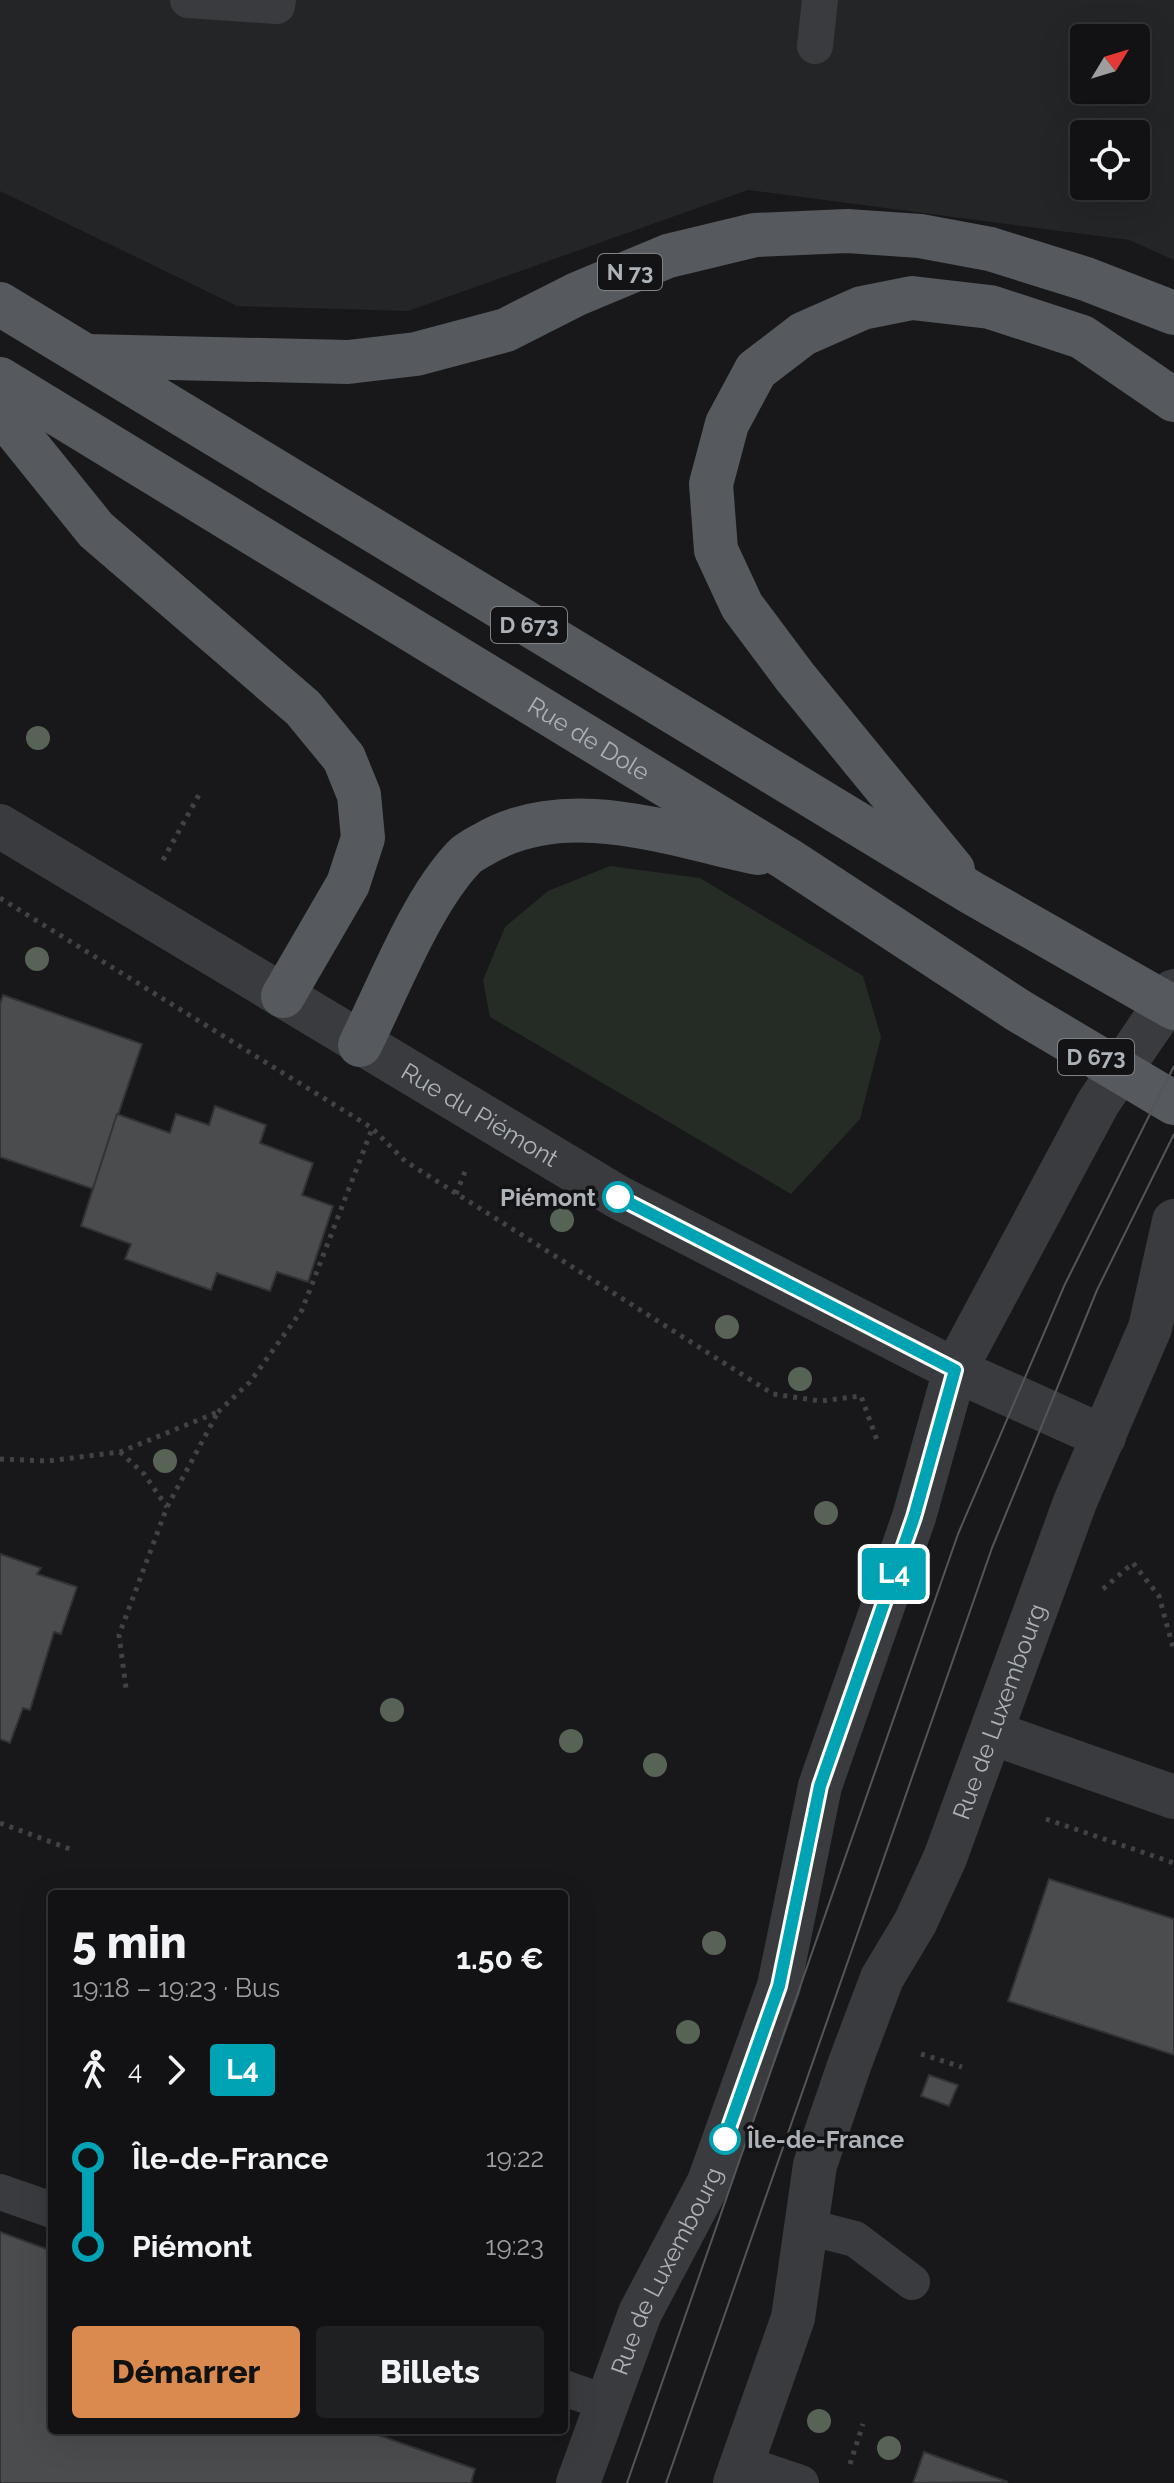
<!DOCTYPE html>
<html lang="fr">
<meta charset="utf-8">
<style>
body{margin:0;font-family:Raleway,sans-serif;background:#1f2022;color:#f1f3f6;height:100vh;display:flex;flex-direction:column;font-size:30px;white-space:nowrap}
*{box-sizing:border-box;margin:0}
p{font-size:26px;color:#9c9ea0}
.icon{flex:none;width:44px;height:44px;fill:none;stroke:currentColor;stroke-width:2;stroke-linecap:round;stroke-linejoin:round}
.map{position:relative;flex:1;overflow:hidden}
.side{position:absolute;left:48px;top:1890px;width:520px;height:544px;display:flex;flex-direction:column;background:#121214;border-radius:8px;box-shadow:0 8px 32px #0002,0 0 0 2px #313234}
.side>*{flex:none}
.badge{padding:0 16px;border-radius:6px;font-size:28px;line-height:52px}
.needle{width:52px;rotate:52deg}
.tools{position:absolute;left:1070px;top:24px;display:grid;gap:16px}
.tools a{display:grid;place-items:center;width:80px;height:80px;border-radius:8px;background:#121214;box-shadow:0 8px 32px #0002,0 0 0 2px #313234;font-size:40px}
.map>.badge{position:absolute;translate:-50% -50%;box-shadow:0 0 0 4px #fff}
.legs{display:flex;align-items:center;gap:12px;height:88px;padding:0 24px;font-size:26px}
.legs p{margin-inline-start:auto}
.overview{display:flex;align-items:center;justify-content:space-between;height:136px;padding:0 24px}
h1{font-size:44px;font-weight:800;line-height:60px}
.primary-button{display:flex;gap:16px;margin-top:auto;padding:16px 24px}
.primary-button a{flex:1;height:92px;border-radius:8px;background:#db8a4f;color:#111;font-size:32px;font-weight:800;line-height:92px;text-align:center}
.primary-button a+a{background:#1f2022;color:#f1f3f6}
ul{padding:0 24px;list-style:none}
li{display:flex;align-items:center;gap:28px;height:88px;font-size:30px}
li i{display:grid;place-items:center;width:12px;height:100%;margin:0 10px;background:currentColor}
li i::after{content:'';width:20px;height:20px;margin:-10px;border:6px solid;border-radius:50%;background:#121214}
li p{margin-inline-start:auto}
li:first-child i{background:linear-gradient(#0000 50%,currentColor 0)}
li:last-child i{background:linear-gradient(currentColor 50%,#0000 0)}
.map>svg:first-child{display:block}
</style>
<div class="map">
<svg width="1174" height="2483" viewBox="0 0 1174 2483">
<rect width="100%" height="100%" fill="#18181a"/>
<path fill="#242526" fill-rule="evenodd" d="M0,0H1174V260L1129,240L748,190L408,311L237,306L0,191ZM1084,38H1136V90H1084ZM1084,134H1136V186H1084Z"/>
<path fill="#252b25" d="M610,866L700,878L863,976L881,1037L860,1119L791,1194L490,1017L483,980L505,927L548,891Z"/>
<g fill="#4a4c4e" stroke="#323335" stroke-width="2">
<path d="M3,995L142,1044L93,1189L0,1157V1004Z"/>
<path d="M215,1106L266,1125L260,1143L313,1163L302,1195L333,1206L308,1282L277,1272L270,1291L217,1273L211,1290L125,1259L131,1244L81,1226L117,1114L170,1133L176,1114L209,1125Z"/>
<path d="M0,1554L41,1568L37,1574L77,1587L61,1634L54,1632L30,1710L23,1708L10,1743L0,1739Z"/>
<path d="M1049,1879L1174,1919V2055L1008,2001Z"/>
<path d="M929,2075L958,2085L949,2106L921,2096Z"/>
<path d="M0,2232L52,2251V2430H364L475,2469L471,2483H0Z"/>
<path d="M924,2452L1008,2482L913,2483Z"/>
</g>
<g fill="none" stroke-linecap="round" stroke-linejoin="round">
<g stroke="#404245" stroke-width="5" stroke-dasharray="4 6" stroke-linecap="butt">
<path d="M163,860L201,791"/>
<path d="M0,898L372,1128L405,1161L773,1394L820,1401L861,1396L877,1440"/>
<path d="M456,1194L466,1169"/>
<path d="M218,1412L250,1382L302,1310L372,1129"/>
<path d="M120,1452L144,1474L167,1507"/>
<path d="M0,1459L48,1461L120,1452L218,1412L167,1507L119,1635L126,1688"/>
<path d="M1103,1589L1133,1563L1159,1596L1174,1651"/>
<path d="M1046,1819L1174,1863"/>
<path d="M0,1823L70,1849"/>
<path d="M921,2054L962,2067"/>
<path d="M850,2464L863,2424"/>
</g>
<g stroke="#393b3e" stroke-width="36">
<path d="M188,0L277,6L278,0"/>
<path d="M815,46L820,0"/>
<path d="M0,2192L52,2210"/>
<path d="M804,2226L855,2239L912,2282"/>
<path d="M564,2388L607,2403"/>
<path d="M741,2463L801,2483"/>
</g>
<g stroke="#393b3e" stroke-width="44">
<path id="s1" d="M0,826L618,1197L955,1370L1104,1437"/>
<path d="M992,1733L1174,1797"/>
</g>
<g stroke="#393b3e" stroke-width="44">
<path id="s2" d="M578,2483L640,2313L709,2182L779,1986L820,1786L914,1517L955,1370L1098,1103L1174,991"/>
<path id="s3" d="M735,2483L793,2318L815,2165L850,2063L882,1978L915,1923L945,1858L1075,1502L1150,1328L1174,1221"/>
</g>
<g stroke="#56595d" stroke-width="44">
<path d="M0,304L972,893L1174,1008"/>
<path d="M87,356L348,362L416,354L506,330L577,294L668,256L755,235L847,231L920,236L990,249L1086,279L1174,313"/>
<path id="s4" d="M0,379L787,859L1019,1011L1174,1103"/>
<path d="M0,411L96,530L303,708L344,758L359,795L363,838L348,884L283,996"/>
<path d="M953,870L795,677L742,606L716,550L711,484L727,424L756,370L803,334L862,308L912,298L990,307L1082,337L1174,400"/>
<path d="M360,1045C388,989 421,902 464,857C469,852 477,848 484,844C567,795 671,835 758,853"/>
</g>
<g stroke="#535659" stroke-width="2">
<path d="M627,2483L958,1534L1065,1284L1174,1066"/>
<path d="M666,2483L992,1548L1097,1290L1174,1134"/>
</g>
</g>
<g fill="#576355">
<circle cx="38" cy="738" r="12"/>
<circle cx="37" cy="959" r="12"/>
<circle cx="562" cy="1220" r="12"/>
<circle cx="727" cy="1327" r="12"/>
<circle cx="800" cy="1379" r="12"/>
<circle cx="165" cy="1461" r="12"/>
<circle cx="826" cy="1513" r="12"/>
<circle cx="392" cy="1710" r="12"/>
<circle cx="571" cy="1741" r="12"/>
<circle cx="655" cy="1765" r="12"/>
<circle cx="714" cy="1943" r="12"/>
<circle cx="688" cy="2032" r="12"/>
<circle cx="819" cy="2421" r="12"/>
<circle cx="889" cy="2448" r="12"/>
</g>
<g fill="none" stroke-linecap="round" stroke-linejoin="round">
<defs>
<path id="line-1" d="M618,1197L955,1370L914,1517L820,1786L779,1986L725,2139"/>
</defs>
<use href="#line-1" stroke="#fff" stroke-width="18"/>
<use href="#line-1" stroke="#00a3b4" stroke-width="12"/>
</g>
<g fill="#fff" stroke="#00a3b4" stroke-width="4">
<circle cx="618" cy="1197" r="14"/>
<circle cx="725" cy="2139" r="14"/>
</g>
<g text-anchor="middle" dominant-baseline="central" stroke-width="7" stroke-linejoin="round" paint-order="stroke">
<g fill="#131315" stroke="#7e8287" stroke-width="2">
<rect x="598" y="254" width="64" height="36" rx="6"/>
<rect x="491" y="607" width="76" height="36" rx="6"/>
<rect x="1058" y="1039" width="76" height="36" rx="6"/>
</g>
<g font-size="22" font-weight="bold" fill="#acb2b8">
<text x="630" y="272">N 73</text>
<text x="529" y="625">D 673</text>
<text x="1096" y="1057">D 673</text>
</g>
<g font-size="24" fill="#acb2b8" stroke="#131315">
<text stroke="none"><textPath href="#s4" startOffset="690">Rue de Dole</textPath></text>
<text stroke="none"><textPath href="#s1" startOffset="560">Rue du Piémont</textPath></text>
<text stroke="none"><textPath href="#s3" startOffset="820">Rue de Luxembourg</textPath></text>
<text stroke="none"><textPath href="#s2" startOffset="230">Rue de Luxembourg</textPath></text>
</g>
<g font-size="24" font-weight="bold" fill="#acb2b8" stroke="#131315" text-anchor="end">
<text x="596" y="1197">Piémont</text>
<text x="747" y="2139" text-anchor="start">Île-de-France</text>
</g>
</g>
</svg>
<div class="tools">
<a><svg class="needle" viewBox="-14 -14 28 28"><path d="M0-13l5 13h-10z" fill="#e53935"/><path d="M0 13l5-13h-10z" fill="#9c9ea0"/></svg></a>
<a><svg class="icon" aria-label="locate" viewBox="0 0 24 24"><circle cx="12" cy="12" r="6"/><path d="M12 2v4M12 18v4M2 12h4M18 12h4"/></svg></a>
</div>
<b class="badge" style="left:894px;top:1574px;background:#00a3b4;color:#fff">L4</b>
<section class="side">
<div class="overview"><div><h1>5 min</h1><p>19:18 – 19:23 · Bus</p></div><b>1.50 €</b></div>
<div class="legs"><svg class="icon" aria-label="walk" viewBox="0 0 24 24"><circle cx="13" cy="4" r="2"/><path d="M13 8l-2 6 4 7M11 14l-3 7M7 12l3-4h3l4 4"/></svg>4<svg class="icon" aria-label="forward" viewBox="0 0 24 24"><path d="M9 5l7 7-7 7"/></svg><b class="badge" style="background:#00a3b4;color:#fff">L4</b></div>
<ul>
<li><i style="color:#00a3b4"></i><b>Île-de-France</b><p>19:22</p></li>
<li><i style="color:#00a3b4"></i><b>Piémont</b><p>19:23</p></li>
</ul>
<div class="primary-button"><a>Démarrer</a><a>Billets</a></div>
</section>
</div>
